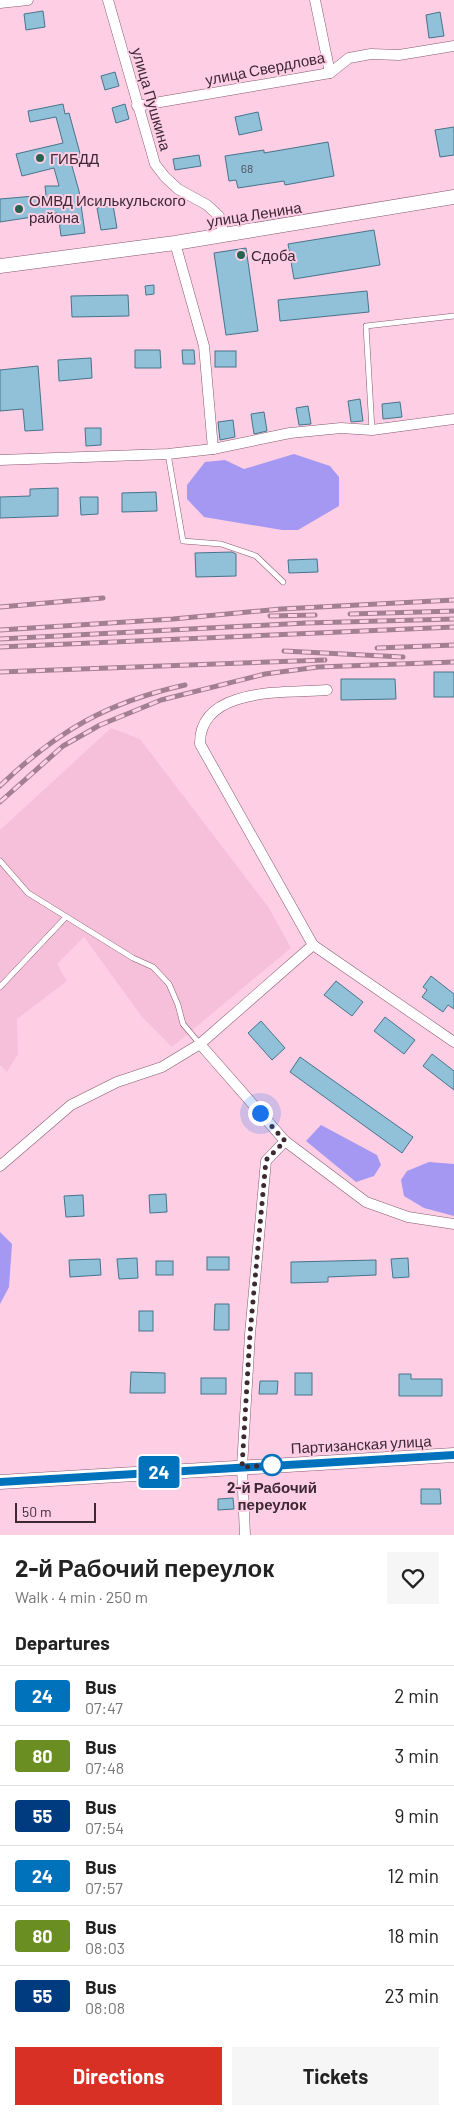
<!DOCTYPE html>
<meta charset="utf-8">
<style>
body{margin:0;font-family:Barlow,sans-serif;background:#f6f6f6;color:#222;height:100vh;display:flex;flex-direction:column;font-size:19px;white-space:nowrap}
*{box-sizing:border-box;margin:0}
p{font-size:16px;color:#767676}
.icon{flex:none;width:28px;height:28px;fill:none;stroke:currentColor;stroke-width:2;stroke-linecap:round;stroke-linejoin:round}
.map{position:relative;height:1535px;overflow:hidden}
.sheet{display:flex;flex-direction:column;background:#fff;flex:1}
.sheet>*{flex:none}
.badge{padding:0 10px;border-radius:4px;font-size:18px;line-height:32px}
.scale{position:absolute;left:15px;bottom:12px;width:81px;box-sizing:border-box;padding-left:5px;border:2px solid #3c2932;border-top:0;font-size:14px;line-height:18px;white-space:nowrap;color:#3c2932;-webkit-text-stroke:4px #fecee5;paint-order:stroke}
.you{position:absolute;width:25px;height:25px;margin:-12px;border:4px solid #fff;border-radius:50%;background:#1a73e8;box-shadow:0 0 0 8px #1a73e833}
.map>.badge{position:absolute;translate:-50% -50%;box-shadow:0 0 0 2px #fff}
h2{padding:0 15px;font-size:19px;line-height:45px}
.round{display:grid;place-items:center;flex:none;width:52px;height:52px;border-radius:0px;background:#f6f6f6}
.head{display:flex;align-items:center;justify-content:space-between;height:85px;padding:0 15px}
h1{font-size:24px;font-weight:700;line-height:38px}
.action{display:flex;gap:10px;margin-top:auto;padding:10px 15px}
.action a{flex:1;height:58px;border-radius:0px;background:#d93025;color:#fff;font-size:20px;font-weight:700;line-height:58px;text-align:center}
.action a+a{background:#f6f6f6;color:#222}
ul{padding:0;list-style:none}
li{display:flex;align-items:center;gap:15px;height:60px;padding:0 15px;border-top:1px solid #e0e0e0}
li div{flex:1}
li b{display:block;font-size:19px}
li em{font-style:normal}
li .badge{min-width:55px;font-weight:700;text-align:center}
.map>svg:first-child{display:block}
</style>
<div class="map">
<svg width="454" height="1535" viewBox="0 0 454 1535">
<rect width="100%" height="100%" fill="#fecee5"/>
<path fill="#f7c0da" d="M111,728L140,739L269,908L291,948L172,1047L142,1017L84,937L57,964L67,981L17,1019L18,1054L7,1072L0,1065V830Z"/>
<g fill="#a498f3">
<path d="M294,454L330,466L339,477V506L298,530H282L204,517L187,499V485L205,462L225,460L244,469Z"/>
<path d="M321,1125L377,1155L381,1165L374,1176L356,1182L306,1141Z"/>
<path d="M429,1162L454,1164V1216L424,1208L404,1196L401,1180L407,1171Z"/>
<path d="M0,1232L12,1244L9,1287L0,1304Z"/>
</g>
<g fill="#90c1d9" stroke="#46748a">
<path d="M43,11L45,27L26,30L24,14Z"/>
<path d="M440,12L444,36L429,38L426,15Z"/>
<path d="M115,72L119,86L105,90L101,76Z"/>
<path d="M63,104L65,114L69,113L81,157L70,159L79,191L85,233L61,236L58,213L0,222V199L46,195L45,186H59L54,168L22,176L16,154L63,143L56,117L30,122L28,111Z"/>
<path d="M125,104L129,119L116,123L112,108Z"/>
<path d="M258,112L262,130L239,135L235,117Z"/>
<path d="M454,127V155L440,157L435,130Z"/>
<path d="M328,142L334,176L285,185L284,181L238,188L236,180L229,181L225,156L264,150V153Z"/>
<path d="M199,155L201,166L175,170L173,159Z"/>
<path d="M113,205L117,228L101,230L97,208Z"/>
<path d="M374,230L380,265L294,279L288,244Z"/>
<path d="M246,248L258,331L226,335L214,253Z"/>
<path d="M154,285V294L146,295L145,286Z"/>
<path d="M367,291L369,312L280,321L278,300Z"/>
<path d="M128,295L129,316L72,317L71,296Z"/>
<path d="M135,350H160L161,368H135Z"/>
<path d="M182,350H194L195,364H183Z"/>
<rect x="215" y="351" width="21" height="16"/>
<path d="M91,358L92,378L59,381L58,360Z"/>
<path d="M38,366L43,430L25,431L23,409L0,411V370Z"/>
<path d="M360,399L363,421L351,422L348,401Z"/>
<path d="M400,402L402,417L383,419L382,404Z"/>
<path d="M308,406L311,424L299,425L296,408Z"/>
<path d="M264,412L267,431L254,434L251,414Z"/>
<path d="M233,420L235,437L220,440L218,422Z"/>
<path d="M85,428H101V445L86,446Z"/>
<path d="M58,488V516L0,518V497L30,496V489Z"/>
<path d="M156,492L157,511L122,512V493Z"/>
<path d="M80,497H98V514L81,515Z"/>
<path d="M232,552L236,554V576L196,577L195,553Z"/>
<path d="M317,559L318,572L289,573L288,560Z"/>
<rect x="434" y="672" width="20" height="25"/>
<path d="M341,679H395L396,699L341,700Z"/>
<path d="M431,976L454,994V1009L448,1005L443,1012L422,997L427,990L423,987Z"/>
<path d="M336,981L363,1002L352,1016L324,995Z"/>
<path d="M385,1017L415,1040L404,1054L374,1031Z"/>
<path d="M261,1021L285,1048L272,1060L248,1033Z"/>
<path d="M432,1054L454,1071V1090L423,1066Z"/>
<path d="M300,1057L413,1137L402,1153L290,1072Z"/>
<path d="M166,1194L167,1212L150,1213L149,1195Z"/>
<path d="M83,1195L84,1216L66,1217L64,1196Z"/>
<rect x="207" y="1257" width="22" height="13"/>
<path d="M137,1258L138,1278L119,1279L117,1259Z"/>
<path d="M408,1258L409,1277L393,1278L391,1259Z"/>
<path d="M100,1259L101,1275L70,1277L69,1260Z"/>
<path d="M376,1260V1275L328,1277V1282L291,1283V1262Z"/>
<rect x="156" y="1261" width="17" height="14"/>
<path d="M215,1304H229V1330H214Z"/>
<rect x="139" y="1311" width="14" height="20"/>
<path d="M131,1372L165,1373V1393H130Z"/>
<rect x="295" y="1373" width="17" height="22"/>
<path d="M399,1374H411V1379H442V1396H399Z"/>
<rect x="201" y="1378" width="25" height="16"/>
<path d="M260,1381H278L277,1394H259Z"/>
<path d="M421,1489H440L441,1504H421Z"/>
<path d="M233,1498L234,1509L218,1510V1499Z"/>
</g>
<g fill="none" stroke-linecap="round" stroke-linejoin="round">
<defs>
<g id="lane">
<path d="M372,430L366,326L454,316"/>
<path d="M168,454L183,541L221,544L256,556L283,582"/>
<path d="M0,861L28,893L133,958L153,967L169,984L178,1005L183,1024L200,1044"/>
<path d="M0,987L66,917"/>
</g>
<g id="street">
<path d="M108,0L155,164L165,177L178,189L207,205L219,216L224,235"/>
<path d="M315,0L330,73"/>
<path d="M0,3L28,0"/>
<path d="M137,106L330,73L349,58L371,54L399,55L454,46"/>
<path d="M175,243L204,346L213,449"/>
<path d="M0,460L168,454L213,449L290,433L341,428L372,430L454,419"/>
<path d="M327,690C287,693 199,686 200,744L313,945L454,1042"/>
<path d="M200,1044L285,1141L366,1202L408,1217L454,1224"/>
<path d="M0,1166L71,1105L117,1082L162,1067L200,1044L313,945"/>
<path d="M245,1535L242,1467L250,1334L266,1161L285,1141"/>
</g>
<g id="secondary">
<path d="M0,266L175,243L454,197"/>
<path d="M0,1482L454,1455"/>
</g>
</defs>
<use href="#lane" stroke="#835a6e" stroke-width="6"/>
<use href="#street" stroke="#835a6e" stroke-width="11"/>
<use href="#secondary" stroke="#835a6e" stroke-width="15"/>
<use href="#lane" stroke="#fff" stroke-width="5"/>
<use href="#street" stroke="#fff" stroke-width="10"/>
<use href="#secondary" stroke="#fff" stroke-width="14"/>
<defs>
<g id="rail">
<path d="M0,607L103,598"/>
<path d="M350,614L454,611"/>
<path d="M270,616L315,615"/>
<path d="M0,630L173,619L281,609L454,600"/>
<path d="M0,639L306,623L454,619"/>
<path d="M0,647L454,627"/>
<path d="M377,648L454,645"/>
<path d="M284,651L403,657"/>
<path d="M0,672L325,660"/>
<path d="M0,786C57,731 108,702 185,685"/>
<path d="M0,802L63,746L100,725L161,700L265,674L318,667L454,662"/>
</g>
</defs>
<use href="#rail" stroke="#a38091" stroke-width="5"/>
<use href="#rail" stroke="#fecee5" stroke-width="3" stroke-dasharray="9" stroke-linecap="butt"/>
</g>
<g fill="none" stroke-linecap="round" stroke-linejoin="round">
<defs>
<path id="line" d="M0,1482L454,1455"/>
</defs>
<use href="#line" stroke="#fff" stroke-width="11"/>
<use href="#line" stroke="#0072bc" stroke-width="8"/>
<path stroke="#3c2932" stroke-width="5" stroke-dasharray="0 9" d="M260,1113L285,1141L266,1160L250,1334L242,1467L272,1465"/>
</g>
<g fill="#266450" stroke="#fecee5" stroke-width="2">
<circle cx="40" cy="158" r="5"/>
<circle cx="19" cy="209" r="5"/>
<circle cx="241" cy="255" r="5"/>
</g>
<circle fill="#fff" stroke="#0072bc" stroke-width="2.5" cx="272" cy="1465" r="10"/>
<g text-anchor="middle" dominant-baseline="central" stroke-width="4" stroke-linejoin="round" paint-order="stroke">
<g font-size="12" fill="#514f5c">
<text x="247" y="168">68</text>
</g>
<g font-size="15" fill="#3c2932" stroke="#fecee5">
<text transform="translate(265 68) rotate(-11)">улица Свердлова</text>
<text transform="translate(152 99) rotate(74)">улица Пушкина</text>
<text transform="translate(254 214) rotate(-9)">улица Ленина</text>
<text transform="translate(361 1444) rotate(-3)">Партизанская улица</text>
</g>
<g font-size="15" fill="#3c2932" stroke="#fecee5" text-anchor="start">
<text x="50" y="158">ГИБДД</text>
<text x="29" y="200">ОМВД Исилькульского<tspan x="29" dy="17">района</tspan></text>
<text x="251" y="255">Сдоба</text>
</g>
<g font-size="15" font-weight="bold" fill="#3c2932" stroke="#fecee5">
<text x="272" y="1487">2-й Рабочий<tspan x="272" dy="17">переулок</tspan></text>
</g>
</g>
</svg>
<div class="scale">50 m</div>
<div class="you" style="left:260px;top:1113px"></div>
<b class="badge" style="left:159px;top:1472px;background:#0072bc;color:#fff">24</b>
</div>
<section class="sheet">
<div class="head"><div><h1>2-й Рабочий переулок</h1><p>Walk · 4 min · 250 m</p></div><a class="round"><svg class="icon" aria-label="heart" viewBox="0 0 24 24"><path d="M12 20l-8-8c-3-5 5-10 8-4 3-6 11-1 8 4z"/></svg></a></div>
<h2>Departures</h2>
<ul>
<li><span class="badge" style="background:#0072bc;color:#fff">24</span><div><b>Bus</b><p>07:47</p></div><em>2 min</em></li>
<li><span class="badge" style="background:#6b8e23;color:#fff">80</span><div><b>Bus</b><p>07:48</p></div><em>3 min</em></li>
<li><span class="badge" style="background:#003b80;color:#fff">55</span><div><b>Bus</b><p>07:54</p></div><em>9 min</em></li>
<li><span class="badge" style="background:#0072bc;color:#fff">24</span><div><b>Bus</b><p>07:57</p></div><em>12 min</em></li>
<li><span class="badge" style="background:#6b8e23;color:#fff">80</span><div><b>Bus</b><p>08:03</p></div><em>18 min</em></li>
<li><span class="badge" style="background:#003b80;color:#fff">55</span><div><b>Bus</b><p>08:08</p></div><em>23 min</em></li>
</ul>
<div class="action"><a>Directions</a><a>Tickets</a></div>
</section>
